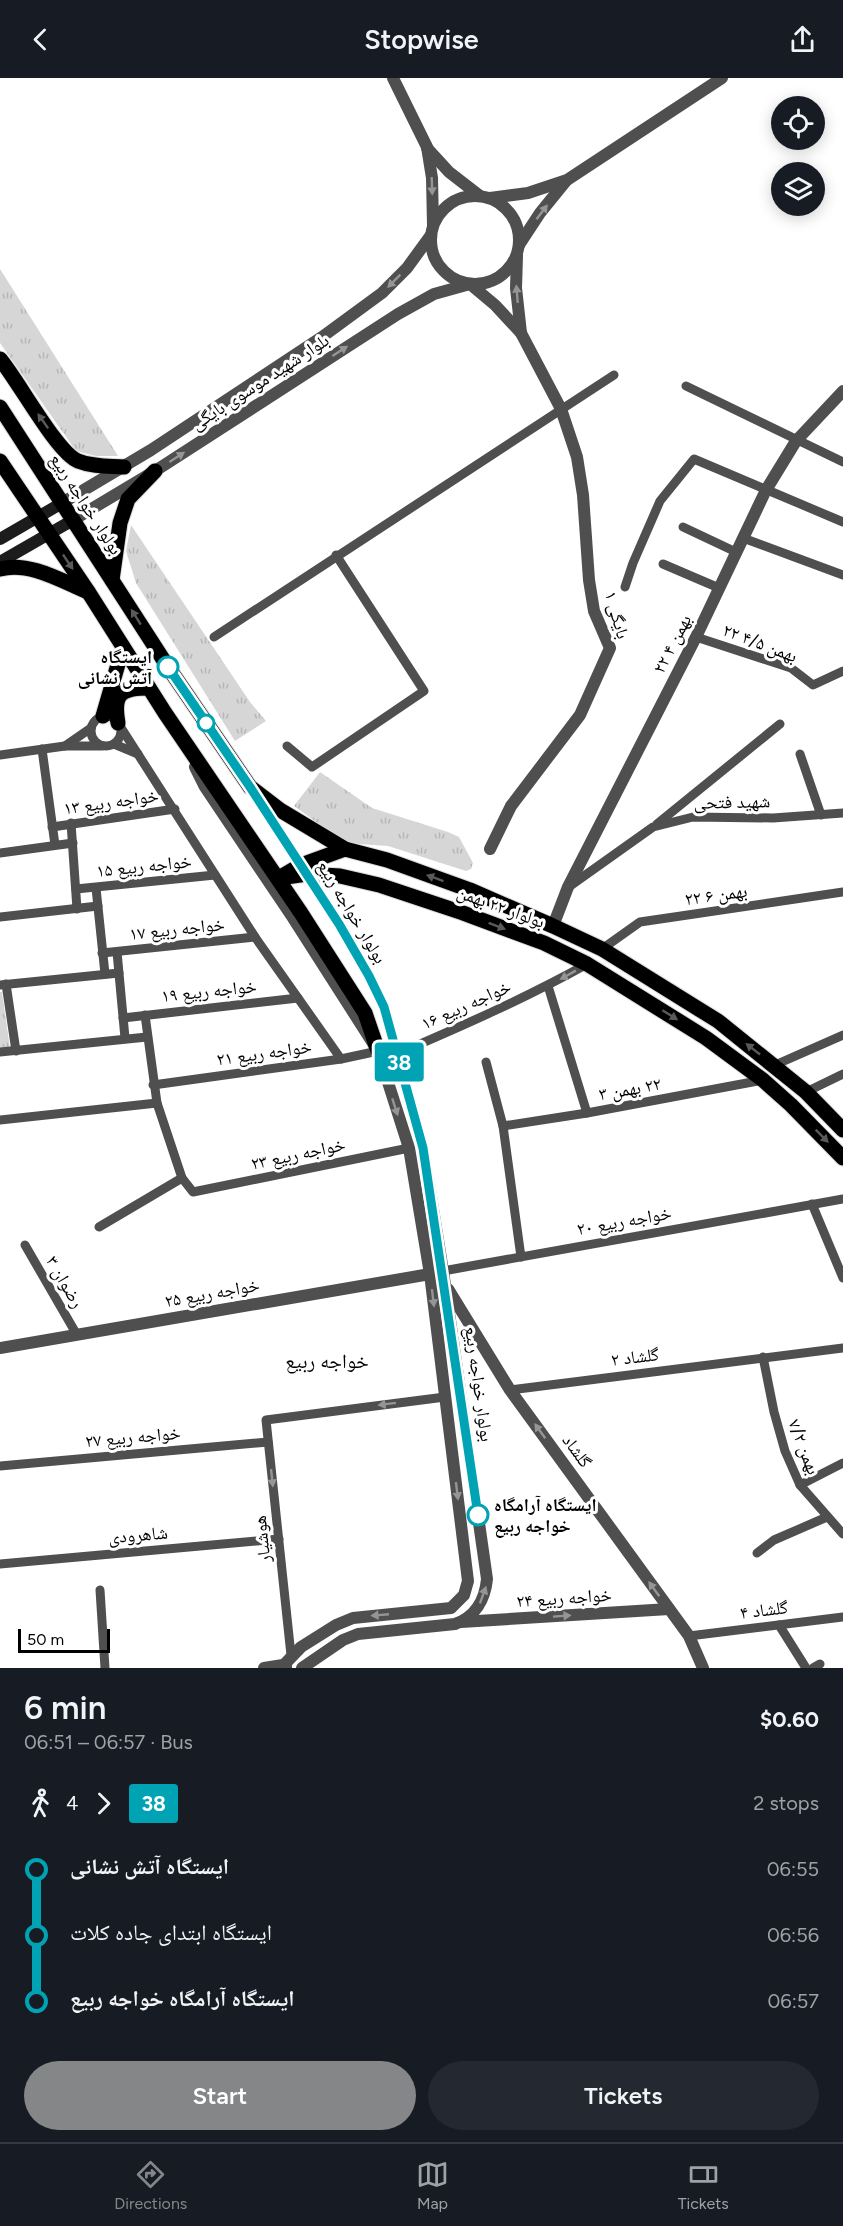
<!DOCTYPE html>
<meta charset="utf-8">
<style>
body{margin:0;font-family:Figtree,"Noto Naskh Arabic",sans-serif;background:#242831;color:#f1f3f6;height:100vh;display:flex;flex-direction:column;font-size:22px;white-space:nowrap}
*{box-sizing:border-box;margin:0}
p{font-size:20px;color:#9ea1a6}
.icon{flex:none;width:33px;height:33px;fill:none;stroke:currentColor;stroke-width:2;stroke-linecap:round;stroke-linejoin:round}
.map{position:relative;height:1590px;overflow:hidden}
.sheet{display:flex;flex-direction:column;background:#171b24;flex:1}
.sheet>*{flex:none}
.badge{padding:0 12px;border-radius:4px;font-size:21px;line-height:39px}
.controls{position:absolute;left:771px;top:18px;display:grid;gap:12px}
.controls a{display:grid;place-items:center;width:54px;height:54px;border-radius:50%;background:#171b24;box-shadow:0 3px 15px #0003;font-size:30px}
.scale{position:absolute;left:18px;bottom:15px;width:92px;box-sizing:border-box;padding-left:6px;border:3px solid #000;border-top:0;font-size:16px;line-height:21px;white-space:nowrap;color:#000;-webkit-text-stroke:4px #fff;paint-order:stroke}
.map>.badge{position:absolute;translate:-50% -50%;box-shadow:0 0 0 3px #fff}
.legs{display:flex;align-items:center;gap:9px;height:66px;padding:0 24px;font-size:20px}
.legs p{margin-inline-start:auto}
.overview{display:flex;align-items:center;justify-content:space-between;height:102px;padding:0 24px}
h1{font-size:33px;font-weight:600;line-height:45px}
.button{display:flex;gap:12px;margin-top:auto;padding:12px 24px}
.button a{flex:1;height:69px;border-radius:36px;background:#858687;color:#fff;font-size:24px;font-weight:600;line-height:69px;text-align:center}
.button a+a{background:#242831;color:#f1f3f6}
ul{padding:0 24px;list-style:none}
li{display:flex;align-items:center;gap:21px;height:66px;font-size:22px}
li i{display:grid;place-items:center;width:9px;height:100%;margin:0 8px;background:currentColor}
li i::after{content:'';width:15px;height:15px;margin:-8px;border:4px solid;border-radius:50%;background:#171b24}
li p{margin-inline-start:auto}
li:first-child i{background:linear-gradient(#0000 50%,currentColor 0)}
li:last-child i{background:linear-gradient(currentColor 50%,#0000 0)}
header{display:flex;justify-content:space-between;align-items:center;height:78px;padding:0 24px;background:#171b24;font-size:27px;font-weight:600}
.tabs{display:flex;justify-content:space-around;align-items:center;height:84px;border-top:2px solid #363941;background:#171b24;font-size:16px;color:#9ea1a6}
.tabs a{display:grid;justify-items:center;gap:3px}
.tabs .current{color:#858687}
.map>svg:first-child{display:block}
</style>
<header><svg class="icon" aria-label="back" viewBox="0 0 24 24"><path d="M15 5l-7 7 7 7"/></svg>Stopwise<svg class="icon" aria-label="share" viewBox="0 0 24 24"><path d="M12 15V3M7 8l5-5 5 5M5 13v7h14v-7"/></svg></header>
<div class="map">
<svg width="843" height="1590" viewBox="0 0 843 1590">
<defs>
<pattern id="grass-tufts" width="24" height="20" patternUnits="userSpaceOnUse" patternTransform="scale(1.5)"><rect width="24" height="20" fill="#d6d6d6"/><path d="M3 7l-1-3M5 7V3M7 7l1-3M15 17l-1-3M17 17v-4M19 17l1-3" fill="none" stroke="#b6b6b6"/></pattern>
</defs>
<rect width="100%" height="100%" fill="#fff"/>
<g fill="url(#grass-tufts)">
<path d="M0,191L118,378H96L76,373L0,265Z"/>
<path d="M131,447L250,624L266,643L235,663L136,505L126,473Z"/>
<path d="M320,694L372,730L448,754L459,759L473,785L471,791L466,793L388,768L345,765L294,728Z"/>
<path d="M0,914H2L10,970L0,971Z"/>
</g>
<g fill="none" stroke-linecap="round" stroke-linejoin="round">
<defs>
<g id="primary">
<path d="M0,281C18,302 57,375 78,383C93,389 109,388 124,389"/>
<path d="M0,329L168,589L250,709L280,732L345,771L387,782L470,812L553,848L602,871L718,943L806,1014L843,1052"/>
<path d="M0,383L89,515L165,635L301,835L365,935L378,973"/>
<path d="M0,491C29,483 62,503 88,514"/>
<path d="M112,502L120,445L128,421L155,393"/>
<path d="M103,638L123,569"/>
<path d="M118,645C113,616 120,610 149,610"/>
<path d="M284,797L301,787L345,771"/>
<path d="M279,800L307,796L340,798L379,807L463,835L544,865L587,886L706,960L763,1002L791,1027L843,1080"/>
</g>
</defs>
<use href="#primary" stroke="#dbdbdb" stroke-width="17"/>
<g stroke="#4f4f4f" stroke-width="9">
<path d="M686,308L843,384"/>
<path d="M683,449L736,474"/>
<path d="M743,460L843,497"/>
<path d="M663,486L719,510"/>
<path d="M625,509L633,485L660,423L694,381L843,444"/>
<path d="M214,559L614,297"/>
<path d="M696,559L791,590L813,607L843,593"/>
<circle cx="106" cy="653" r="15"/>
<path d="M118,645L255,859L341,981"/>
<path d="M114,666L138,676"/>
<path d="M65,668L91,650"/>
<path d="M287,668L312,689L424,613L336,477"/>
<path d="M42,671L55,767"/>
<path d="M800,676L821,737"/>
<path d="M0,677L65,668H102"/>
<path d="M71,745L77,831"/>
<path d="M657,746L780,646"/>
<path d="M52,749L175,731"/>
<path d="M0,775L73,765"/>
<path d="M570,808L653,749L693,739L773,740L843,735"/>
<path d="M96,810L105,896"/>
<path d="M76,811L215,797"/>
<path d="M0,839L98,828"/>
<path d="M602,871L640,844L843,814"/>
<path d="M117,874L125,960"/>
<path d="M102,875L255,859"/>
<path d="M6,906L16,973"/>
<path d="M0,907L119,895"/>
<path d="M548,908L587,1035"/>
<path d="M145,937L157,1025L182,1100L193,1114L409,1070"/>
<path d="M123,940L298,920"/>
<path d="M0,974L147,959"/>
<path d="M397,976C462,948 526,920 587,886"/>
<path d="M486,984L503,1048L521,1179"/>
<path d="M775,987L843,957"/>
<path d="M153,1007L341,981L378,973"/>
<path d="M806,1014L843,996"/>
<path d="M0,1042L157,1025"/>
<path d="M503,1048L587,1035L763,1002"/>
<path d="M812,1126L843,1200"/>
<path d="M99,1149L182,1100"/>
<path d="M25,1167L77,1257"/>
<path d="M443,1193L843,1121"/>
<path d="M763,1279L774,1334L785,1373L800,1407L843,1456"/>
<path d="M510,1312L843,1270"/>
<path d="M0,1388L268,1364"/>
<path d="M800,1407L843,1385"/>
<path d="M757,1475L774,1462L827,1439"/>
<path d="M0,1486L279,1461"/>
<path d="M100,1512L105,1590"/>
<path d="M779,1547L806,1590"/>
<path d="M689,1558L843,1539"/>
<path d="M291,1577L266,1342L445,1319"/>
<path d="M813,1590L820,1586"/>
</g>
<g stroke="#4f4f4f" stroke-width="12">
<path d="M393,0L427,69L432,100L433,147"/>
<path d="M427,70L449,94L480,118"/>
<circle cx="475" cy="162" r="44"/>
<path d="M490,120L528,115L567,102L722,0"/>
<path d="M519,167L540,135L566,103"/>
<path d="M517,178L516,210L521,255"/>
<path d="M62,425L151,372L322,259L382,215L407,190L431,157"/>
<path d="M73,442L155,393L398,236L434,216L470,206L495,227L521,255L561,331L577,379L583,417L589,502L594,533L610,570L580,637L511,728L490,771"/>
<path d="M195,689L205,709L293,840L378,973L409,1070L430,1196L468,1503L464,1517L451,1530L353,1540L336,1547L301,1569L281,1590"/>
<path d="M254,715L339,846L369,898L384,929L423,1069L443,1193L487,1501C485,1522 475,1539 455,1546L358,1556L343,1562L302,1590"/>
<path d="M553,848L568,809L696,559L766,412L796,363L843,313"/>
<path d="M448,1211L510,1312L689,1558L703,1590"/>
<path d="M0,1270L430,1196"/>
<path d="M461,1544L669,1531"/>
<path d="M264,1590L283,1587L286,1589"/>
</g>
<g stroke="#1c1c1c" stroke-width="12">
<path d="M0,461L62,425"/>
<path d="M0,484L73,442"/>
</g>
<use href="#primary" stroke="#000" stroke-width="15"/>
</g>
<defs><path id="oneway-solid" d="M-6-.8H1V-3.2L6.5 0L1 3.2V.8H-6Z" transform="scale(1.5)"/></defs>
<g fill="#959595">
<use href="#oneway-solid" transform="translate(432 108) rotate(88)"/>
<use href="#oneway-solid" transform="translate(542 134) rotate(-53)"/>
<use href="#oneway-solid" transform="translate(394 203) rotate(135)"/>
<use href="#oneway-solid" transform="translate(517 216) rotate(-95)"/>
<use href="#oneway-solid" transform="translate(340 273) rotate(-33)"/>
<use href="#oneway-solid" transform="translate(177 379) rotate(-33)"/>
<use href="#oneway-solid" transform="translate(568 897) rotate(151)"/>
<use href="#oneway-solid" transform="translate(395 1029) rotate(72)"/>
<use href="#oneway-solid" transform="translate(433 1220) rotate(83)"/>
<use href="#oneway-solid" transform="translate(387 1326) rotate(173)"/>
<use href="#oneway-solid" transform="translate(540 1353) rotate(-126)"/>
<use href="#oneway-solid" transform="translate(272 1400) rotate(84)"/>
<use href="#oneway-solid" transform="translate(457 1413) rotate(83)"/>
<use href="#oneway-solid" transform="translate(654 1511) rotate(-126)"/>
<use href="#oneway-solid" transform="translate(483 1517) rotate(-70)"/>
<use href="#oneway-solid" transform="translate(380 1537) rotate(175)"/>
<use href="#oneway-solid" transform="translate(562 1538) rotate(-4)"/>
</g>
<g fill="#595959">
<use href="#oneway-solid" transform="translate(43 343) rotate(-125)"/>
<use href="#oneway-solid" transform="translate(68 484) rotate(56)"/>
<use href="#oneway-solid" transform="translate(136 539) rotate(-122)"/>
<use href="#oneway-solid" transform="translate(435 800) rotate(-160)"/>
<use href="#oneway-solid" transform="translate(497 848) rotate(21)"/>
<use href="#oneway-solid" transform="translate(670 937) rotate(32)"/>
<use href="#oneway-solid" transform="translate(753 971) rotate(-142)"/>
<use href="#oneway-solid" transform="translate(822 1058) rotate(45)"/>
</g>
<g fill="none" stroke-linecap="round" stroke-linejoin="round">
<defs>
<path id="line-1" d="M168,589L250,709L339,846L369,898L384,929L423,1070L478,1437"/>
</defs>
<use href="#line-1" stroke="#fff" stroke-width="14"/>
<use href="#line-1" stroke="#00a3b4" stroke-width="9"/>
</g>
<g fill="#fff" stroke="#00a3b4" stroke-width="3">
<circle cx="168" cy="589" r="10"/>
<circle cx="206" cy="645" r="8"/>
<circle cx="478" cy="1437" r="10"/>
</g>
<g text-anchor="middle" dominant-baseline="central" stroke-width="6" stroke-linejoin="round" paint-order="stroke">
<g font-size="18" fill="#000" stroke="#fff">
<text transform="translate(260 304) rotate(-33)">بلوار شهید موسوی بایگی</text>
<text transform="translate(86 426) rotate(57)">بولوار خواجه ربیع</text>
<text transform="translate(617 537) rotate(74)">بایگی ۱</text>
<text transform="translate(760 565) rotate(21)">۲۲ بهمن ۴/۵</text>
<text transform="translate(672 566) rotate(-63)">۲۲ بهمن ۴</text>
<text transform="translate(111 724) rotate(-8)">خواجه ربیع ۱۳</text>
<text transform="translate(732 724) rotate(-1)">شهید فتحی</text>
<text transform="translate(144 788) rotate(-6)">خواجه ربیع ۱۵</text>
<text transform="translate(716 817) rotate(-8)">۲۲ بهمن ۶</text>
<text transform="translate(501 829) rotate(20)">بولوار ۲۲ بهمن</text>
<text transform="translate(352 834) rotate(59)">بولوار خواجه ربیع</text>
<text transform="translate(177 851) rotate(-6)">خواجه ربیع ۱۷</text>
<text transform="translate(209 913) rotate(-6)">خواجه ربیع ۱۹</text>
<text transform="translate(466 927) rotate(-24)">خواجه ربیع ۱۶</text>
<text transform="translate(264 975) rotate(-8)">خواجه ربیع ۲۱</text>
<text transform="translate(630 1011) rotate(-10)">٢٢ بهمن ۳</text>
<text transform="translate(298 1076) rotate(-12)">خواجه ربیع ۲۳</text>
<text transform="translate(624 1143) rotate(-10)">خواجه ربیع ۲۰</text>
<text transform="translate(65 1204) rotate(60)">رضوان ۳</text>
<text transform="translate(212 1215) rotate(-10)">خواجه ربیع ۲۵</text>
<text transform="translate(635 1279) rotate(-7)">گلشاد ۲</text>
<text transform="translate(479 1306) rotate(82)">بولوار خواجه ربیع</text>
<text transform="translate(133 1359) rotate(-5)">خواجه ربیع ۲۷</text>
<text transform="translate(804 1369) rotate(69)">بهمن ۷/۲</text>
<text transform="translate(577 1373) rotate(54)">گلشاد</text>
<text transform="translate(138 1457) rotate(-5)">شاهرودی</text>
<text transform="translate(262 1461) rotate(-96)">هوشیار</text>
<text transform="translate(564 1520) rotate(-4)">خواجه ربیع ۲۴</text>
<text transform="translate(764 1532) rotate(-7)">گلشاد ۴</text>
</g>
<g font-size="18" font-weight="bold" fill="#000" stroke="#fff" text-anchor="end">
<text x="152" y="579">ایستگاه<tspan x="152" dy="21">آتش نشانی</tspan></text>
<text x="494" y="1427" text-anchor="start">ایستگاه آرامگاه<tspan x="494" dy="21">خواجه ربیع</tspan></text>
</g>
<g font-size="20" fill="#000" stroke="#fff">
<text x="327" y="1283">خواجه ربیع</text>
</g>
</g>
</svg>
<div class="controls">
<a><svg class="icon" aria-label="locate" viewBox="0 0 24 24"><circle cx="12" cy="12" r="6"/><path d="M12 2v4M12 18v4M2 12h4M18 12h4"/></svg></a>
<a><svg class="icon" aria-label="layers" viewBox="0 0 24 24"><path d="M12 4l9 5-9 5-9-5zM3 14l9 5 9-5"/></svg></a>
</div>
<div class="scale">50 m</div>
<b class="badge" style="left:399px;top:984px;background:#00a3b4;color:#fff">38</b>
</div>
<section class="sheet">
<div class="overview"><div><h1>6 min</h1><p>06:51 – 06:57 · Bus</p></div><b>$0.60</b></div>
<div class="legs"><svg class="icon" aria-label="walk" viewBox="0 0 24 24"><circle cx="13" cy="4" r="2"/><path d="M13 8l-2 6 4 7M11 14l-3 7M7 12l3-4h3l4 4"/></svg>4<svg class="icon" aria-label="forward" viewBox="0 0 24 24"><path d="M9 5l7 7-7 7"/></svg><b class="badge" style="background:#00a3b4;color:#fff">38</b><p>2 stops</p></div>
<ul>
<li><i style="color:#00a3b4"></i><b>ایستگاه آتش نشانی</b><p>06:55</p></li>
<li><i style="color:#00a3b4"></i><span>ایستگاه ابتدای جاده کلات</span><p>06:56</p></li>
<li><i style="color:#00a3b4"></i><b>ایستگاه آرامگاه خواجه ربیع</b><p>06:57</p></li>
</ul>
<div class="button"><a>Start</a><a>Tickets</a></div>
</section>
<nav class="tabs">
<a class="current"><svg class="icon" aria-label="directions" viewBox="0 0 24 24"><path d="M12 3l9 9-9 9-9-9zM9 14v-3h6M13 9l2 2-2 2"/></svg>Directions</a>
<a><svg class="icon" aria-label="map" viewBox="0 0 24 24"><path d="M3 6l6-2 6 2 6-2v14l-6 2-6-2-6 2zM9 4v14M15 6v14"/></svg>Map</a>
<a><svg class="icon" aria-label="tickets" viewBox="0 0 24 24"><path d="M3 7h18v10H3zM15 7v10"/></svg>Tickets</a>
</nav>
